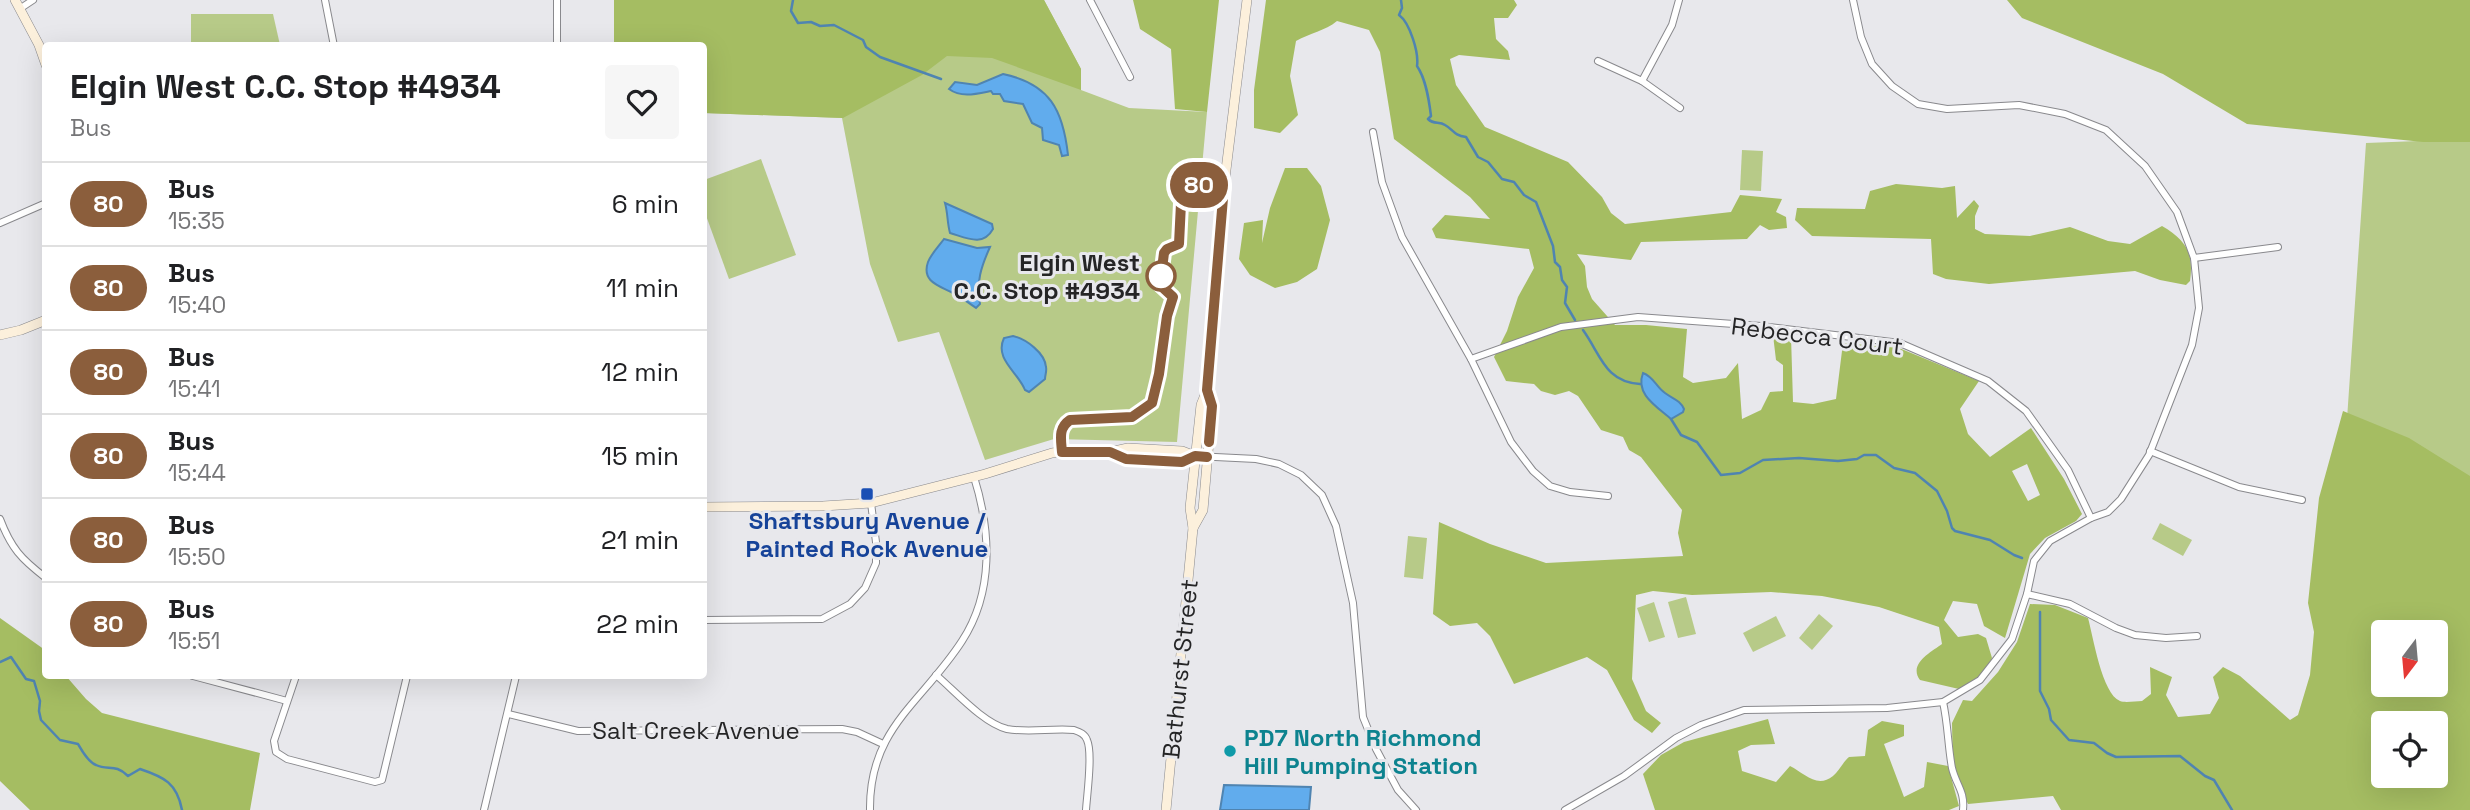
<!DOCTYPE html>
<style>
body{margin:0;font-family:"Space Grotesk",sans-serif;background:#f6f6f6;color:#202124;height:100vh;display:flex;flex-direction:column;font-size:26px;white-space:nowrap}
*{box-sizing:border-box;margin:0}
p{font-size:23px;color:#757577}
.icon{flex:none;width:38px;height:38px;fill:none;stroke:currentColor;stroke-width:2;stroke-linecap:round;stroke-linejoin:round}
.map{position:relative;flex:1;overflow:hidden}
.side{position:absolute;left:42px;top:42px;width:665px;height:637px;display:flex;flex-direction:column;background:#fff;border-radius:7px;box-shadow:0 7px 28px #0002}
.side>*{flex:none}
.badge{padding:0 14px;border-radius:23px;font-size:24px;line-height:46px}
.needle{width:46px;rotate:196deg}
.controls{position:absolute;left:2371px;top:620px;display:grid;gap:14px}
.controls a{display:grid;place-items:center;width:77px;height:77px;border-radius:7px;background:#fff;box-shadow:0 7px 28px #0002;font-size:35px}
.map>.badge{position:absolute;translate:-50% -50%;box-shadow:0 0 0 4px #fff}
.round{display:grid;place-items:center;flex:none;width:74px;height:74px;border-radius:7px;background:#f6f6f6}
.summary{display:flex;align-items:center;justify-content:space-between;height:119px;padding:0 28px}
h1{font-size:33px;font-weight:700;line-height:52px}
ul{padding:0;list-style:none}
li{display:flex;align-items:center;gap:21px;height:84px;padding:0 28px;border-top:2px solid #e0e0e0}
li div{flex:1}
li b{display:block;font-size:26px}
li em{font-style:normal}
li .badge{min-width:77px;font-weight:700;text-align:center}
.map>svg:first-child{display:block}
</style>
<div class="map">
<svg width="2470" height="810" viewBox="0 0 2470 810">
<rect width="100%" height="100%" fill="#e8e8ec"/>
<g fill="#b7ca88" fill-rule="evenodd">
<path d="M614,0H1044L1081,69V90L1129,108L1207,112L1177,442L1054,439L985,460L939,332L898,342L870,264L842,118L704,113V46L614,45Z"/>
<path d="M191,14H273L280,45H191Z"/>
<path d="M2470,139V810H2370L2345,448L2366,143ZM2384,632H2436V684H2384ZM2384,723H2436V775H2384Z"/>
<path d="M1742,150L1763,151L1761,191L1740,190Z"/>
<path d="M761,159L796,255L729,279L704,210V180Z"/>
<path d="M2160,523L2192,540L2183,556L2152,539Z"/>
<path d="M1408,536L1427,538L1423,579L1404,577Z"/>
<path d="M1686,597L1696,634L1678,638L1668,602Z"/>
<path d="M1654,602L1665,637L1649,642L1637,608Z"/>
<path d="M1819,614L1833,626L1812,650L1799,638Z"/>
<path d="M1776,616L1786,636L1753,652L1743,633Z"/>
</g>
<g fill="#a5bd62" fill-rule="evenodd">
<path d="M614,0H1044L1081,69V90L992,58L947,56L922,75L843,118L704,113V46L614,45Z"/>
<path d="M1133,0H1219L1207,112L1175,109L1171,49L1140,29Z"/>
<path d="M1266,0H1514L1517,5L1508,18H1494L1496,39L1508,51L1510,60L1459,55L1450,59L1456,85L1485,127L1568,162L1602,197L1611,213L1625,224L1731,212L1740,195L1782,199L1776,212L1786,217L1787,228L1769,230L1760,225L1747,239L1641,242L1631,260L1577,254L1585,266L1587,287L1592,299L1615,325H1646L1687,329L1683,377L1693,383L1726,378L1738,363L1742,419L1761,410L1770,392L1783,391V365L1776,360L1773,335L1775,331L1789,332L1791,336L1793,402L1813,404L1836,399L1843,343L1899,348L1979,381L1960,409L1968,434L1990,457L2031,428L2064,479L2082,514L2076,521L2045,538L2030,554L2005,638L1984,626L1977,604L1953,601L1944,620L1958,637L1978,634L1986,638L1992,658L1986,672L1959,689L1920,680C1908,664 1931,652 1942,644L1939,627L1879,607L1822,596L1771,592L1692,595L1653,591L1636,595L1632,679L1646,711L1661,723L1652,733L1634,720L1607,670L1587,657L1514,684L1490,636L1477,623L1450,626L1433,614L1439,522L1490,544L1546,563L1683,556L1678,533L1682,510L1641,457L1629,450L1623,437L1601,430L1578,396L1569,391L1555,395L1541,391L1534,384L1506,381L1494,357L1507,331L1518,297L1534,268L1529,249L1436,238L1432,229L1445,215L1490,219L1470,197L1394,139L1380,52L1369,30L1337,21C1325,31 1310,33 1296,41L1290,76L1298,115L1280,133L1254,128V90ZM2027,464L2040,495L2028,501L2012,471Z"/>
<path d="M2007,0H2470V142H2423L2247,124L2163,74L2022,18Z"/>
<path d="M1285,168H1307L1321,186L1330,220L1317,269L1297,282L1275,288L1250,275L1239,259L1244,223L1263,220L1262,243L1270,208Z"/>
<path d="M1896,184L1942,188L1955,186L1957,218L1974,200L1979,206L1975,216V229L1985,234L2030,236L2070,227L2108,241L2130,244L2162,226C2186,240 2194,253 2190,281L2186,285L2160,280L2135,271L1989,284L1946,279L1933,274L1931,239L1812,236L1795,220L1797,208L1865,209L1870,191Z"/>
<path d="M2343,411L2409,438L2470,476V810H2061L2053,796L1968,804L1953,774L1952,723L1963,700L1972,701L1998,672L2017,642L2030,604L2055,605L2088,618C2093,636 2102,694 2120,701C2125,703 2136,701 2142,701L2151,694L2150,667L2172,677L2166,695L2178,717L2210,714L2219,698L2213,677L2223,667L2240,676L2290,720L2298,715L2310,675L2314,632L2308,603L2319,498ZM2384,632H2436V684H2384ZM2384,723H2436V775H2384Z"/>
<path d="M0,618L45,650L46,676H66L86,699L102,713L260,753L250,810H30L0,781Z"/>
<path d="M1768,719L1775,744L1751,745L1738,751L1742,771L1776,782L1790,766C1804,773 1817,789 1833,776C1839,771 1843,762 1849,757L1865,756L1868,730L1882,721L1904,725V736L1884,744L1904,797L1924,787L1927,762L1948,766L1959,806L1949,810H1655L1643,774L1661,755L1684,742Z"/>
</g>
<g fill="#61aced" stroke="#4f84b1" stroke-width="2">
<path d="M1003,74C1050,84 1063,110 1068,155L1062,156L1059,145L1043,140L1042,128L1032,123L1023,104L1004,101L1000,94H993L991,91C976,94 961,98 949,89L955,82L977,85Z"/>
<path d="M945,203L992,224L993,229C983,247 967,238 950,233C947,222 948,214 945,203Z"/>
<path d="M944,239L977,248L990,247C981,267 976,282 980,304L976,308C969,303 961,297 953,293C940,286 921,282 928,262C931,254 939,246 944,239Z"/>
<path d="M1013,336C1026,339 1045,353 1046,367C1047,371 1045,375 1045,379L1029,392L1025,390C1018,372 994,359 1004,338Z"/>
<path d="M1643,373C1654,377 1656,387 1665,393C1673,399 1680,400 1684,409L1683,412L1671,419C1656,406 1635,394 1643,373Z"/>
<path d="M1224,785L1311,787L1309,810H1220Z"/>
</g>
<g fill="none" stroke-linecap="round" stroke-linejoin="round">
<g stroke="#4f84b1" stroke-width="2.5">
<path d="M793,0L791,11L798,23L811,22L820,26L834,25L863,40L866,47L880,57L941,79"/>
<path d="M1401,0L1402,8L1399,15C1410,23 1419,53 1417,66C1426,79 1429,100 1431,116L1428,119C1434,125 1439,121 1445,125C1454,130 1453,135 1466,137L1478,157L1488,162L1502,179L1514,182L1524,195L1536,202L1553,246L1555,262L1560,267L1562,280L1567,287L1565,303L1575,320"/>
<path d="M1583,330C1601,355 1605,382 1640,384"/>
<path d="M1671,419L1681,435L1697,442L1721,475L1740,473L1763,460L1799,458L1838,461L1857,459L1864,455H1876L1894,468L1915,473L1937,491L1947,511L1952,528L1955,531L1990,540L2014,555L2022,558"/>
<path d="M2040,612V691L2049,709L2051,720L2069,740L2094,743L2107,753L2116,757L2180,756L2205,776L2214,780L2232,810"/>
<path d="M0,662L11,657L26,679L34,681L40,701L39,711L41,720L60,740L78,744C82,751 88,762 96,765C108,771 115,763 128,776L140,769C164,777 177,783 182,810"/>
</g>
<defs>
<g id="street">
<path d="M325,0L334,46"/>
<path d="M1090,0L1130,77"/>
<path d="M21,8L33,0"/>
<path d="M557,46V0"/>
<path d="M1598,61L1642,81L1672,25L1679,0"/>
<path d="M1642,81L1680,108"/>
<path d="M1373,132L1382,182L1402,237L1471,359L1511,442L1533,471L1550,486L1570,492L1608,496"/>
<path d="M0,223L46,203"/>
<path d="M2194,258L2278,247"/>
<path d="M1471,359L1561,327L1638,317L1761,326L1900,343L1988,381L2026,411L2068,470L2091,518"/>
<path d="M2150,451L2239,487L2302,500"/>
<path d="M1195,456L1256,459L1279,464L1301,475L1322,495L1336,526L1353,603L1363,717L1376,749L1398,790L1416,810"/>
<path d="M0,519C11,548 21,559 46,578"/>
<path d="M2027,594L2070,604L2116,628L2135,635L2166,638L2197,636"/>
<path d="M704,620L822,619L850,604L865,588L876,563V542L871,503"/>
<path d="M936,675C955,691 983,723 1007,729C1029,733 1052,728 1074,730C1080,732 1085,734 1087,740C1093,753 1087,794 1086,810"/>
<path d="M193,676L287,701"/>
<path d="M296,676L274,741L276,752L287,759L375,782L382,780L407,676"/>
<path d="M1943,702C1948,724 1948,747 1952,768C1956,785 1965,791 1963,810"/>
<path d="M508,714L578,731L842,729L857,732L883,744"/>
<path d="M484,810L516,676"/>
<path d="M870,810C869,728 922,703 962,641C994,592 991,531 974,477"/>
<path d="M1565,810L1624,776L1676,738L1701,725L1744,710L1887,708L1943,702L1980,680L2012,639L2027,594L2034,561L2050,541L2091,518L2108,512L2121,499L2149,455L2192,345L2199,308L2194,258L2177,212L2145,166L2106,130L2065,114L2019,105L1947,109L1918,104L1892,86L1872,64L1861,37L1853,0"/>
</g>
<g id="secondary">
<path d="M15,0L39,45L46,65"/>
<path d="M0,335L21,330L46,320"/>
<path d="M1110,452C1134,462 1171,467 1195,456"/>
<path d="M704,507L823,506L871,503L985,474L1052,453L1073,450L1110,452L1128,448L1182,451L1195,456"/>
<path d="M1193,528L1203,510L1212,406L1207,390"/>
<path d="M1166,810L1193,528L1190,508L1201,405L1207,390L1224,186L1247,0"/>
</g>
</defs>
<use href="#street" stroke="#89898d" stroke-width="8"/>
<use href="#secondary" stroke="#89898d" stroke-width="10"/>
<use href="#street" stroke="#fff" stroke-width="6"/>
<use href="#secondary" stroke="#fcf0dc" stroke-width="9"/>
</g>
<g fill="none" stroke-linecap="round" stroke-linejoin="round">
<defs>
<path id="line" d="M1207,457L1195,456L1182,462L1126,459L1110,452H1062C1061,439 1058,428 1070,420L1132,417L1152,403L1159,374L1167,316L1173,297L1160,285L1164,253L1167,249L1179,244L1182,183L1224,186L1207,390L1212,406L1209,442"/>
</defs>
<use href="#line" stroke="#fff" stroke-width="16"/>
<use href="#line" stroke="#8b5e3c" stroke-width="10"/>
</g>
<circle fill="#fff" stroke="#8b5e3c" stroke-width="3.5" cx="1161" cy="276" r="14"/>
<rect fill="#1a4fb4" stroke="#e8e8ec" stroke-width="2.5" x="860" y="487" width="14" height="14" rx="3.5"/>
<circle fill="#0f9aa8" stroke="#e8e8ec" stroke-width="2.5" cx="1230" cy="751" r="7"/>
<g text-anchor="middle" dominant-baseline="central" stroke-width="6" stroke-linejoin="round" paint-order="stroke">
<g font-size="24" font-weight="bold" fill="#252526" stroke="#e8e8ec" text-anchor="end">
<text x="1140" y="262">Elgin West<tspan x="1140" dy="28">C.C. Stop #4934</tspan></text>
</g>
<g font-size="24" fill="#252526" stroke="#e8e8ec">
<text transform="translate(1817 336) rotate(7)">Rebecca Court</text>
<text transform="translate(1180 669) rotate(-84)">Bathurst Street</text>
<text x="696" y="730">Salt Creek Avenue</text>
</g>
<g font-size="24" font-weight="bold" fill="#164399" stroke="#e8e8ec">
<text x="867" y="520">Shaftsbury Avenue /<tspan x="867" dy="28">Painted Rock Avenue</tspan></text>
</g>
<g font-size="24" font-weight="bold" fill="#0d838f" stroke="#e8e8ec" text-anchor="start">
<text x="1244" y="737">PD7 North Richmond<tspan x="1244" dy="28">Hill Pumping Station</tspan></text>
</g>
</g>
</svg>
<div class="controls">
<a><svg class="needle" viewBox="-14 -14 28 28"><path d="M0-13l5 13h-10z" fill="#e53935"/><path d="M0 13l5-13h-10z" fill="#757577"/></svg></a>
<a><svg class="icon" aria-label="locate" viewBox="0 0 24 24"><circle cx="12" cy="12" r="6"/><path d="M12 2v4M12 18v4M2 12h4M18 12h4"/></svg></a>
</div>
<b class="badge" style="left:1199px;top:185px;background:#8b5e3c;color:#fff">80</b>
<section class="side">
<div class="summary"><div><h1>Elgin West C.C. Stop #4934</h1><p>Bus</p></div><a class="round"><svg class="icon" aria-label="heart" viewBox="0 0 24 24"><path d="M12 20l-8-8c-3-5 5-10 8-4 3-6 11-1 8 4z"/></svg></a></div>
<ul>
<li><span class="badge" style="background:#8b5e3c;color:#fff">80</span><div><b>Bus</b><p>15:35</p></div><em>6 min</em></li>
<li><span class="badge" style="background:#8b5e3c;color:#fff">80</span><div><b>Bus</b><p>15:40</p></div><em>11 min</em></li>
<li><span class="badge" style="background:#8b5e3c;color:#fff">80</span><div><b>Bus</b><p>15:41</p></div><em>12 min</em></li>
<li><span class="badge" style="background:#8b5e3c;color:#fff">80</span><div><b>Bus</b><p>15:44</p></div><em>15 min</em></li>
<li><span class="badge" style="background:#8b5e3c;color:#fff">80</span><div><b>Bus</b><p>15:50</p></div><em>21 min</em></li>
<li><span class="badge" style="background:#8b5e3c;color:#fff">80</span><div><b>Bus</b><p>15:51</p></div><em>22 min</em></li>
</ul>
</section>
</div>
